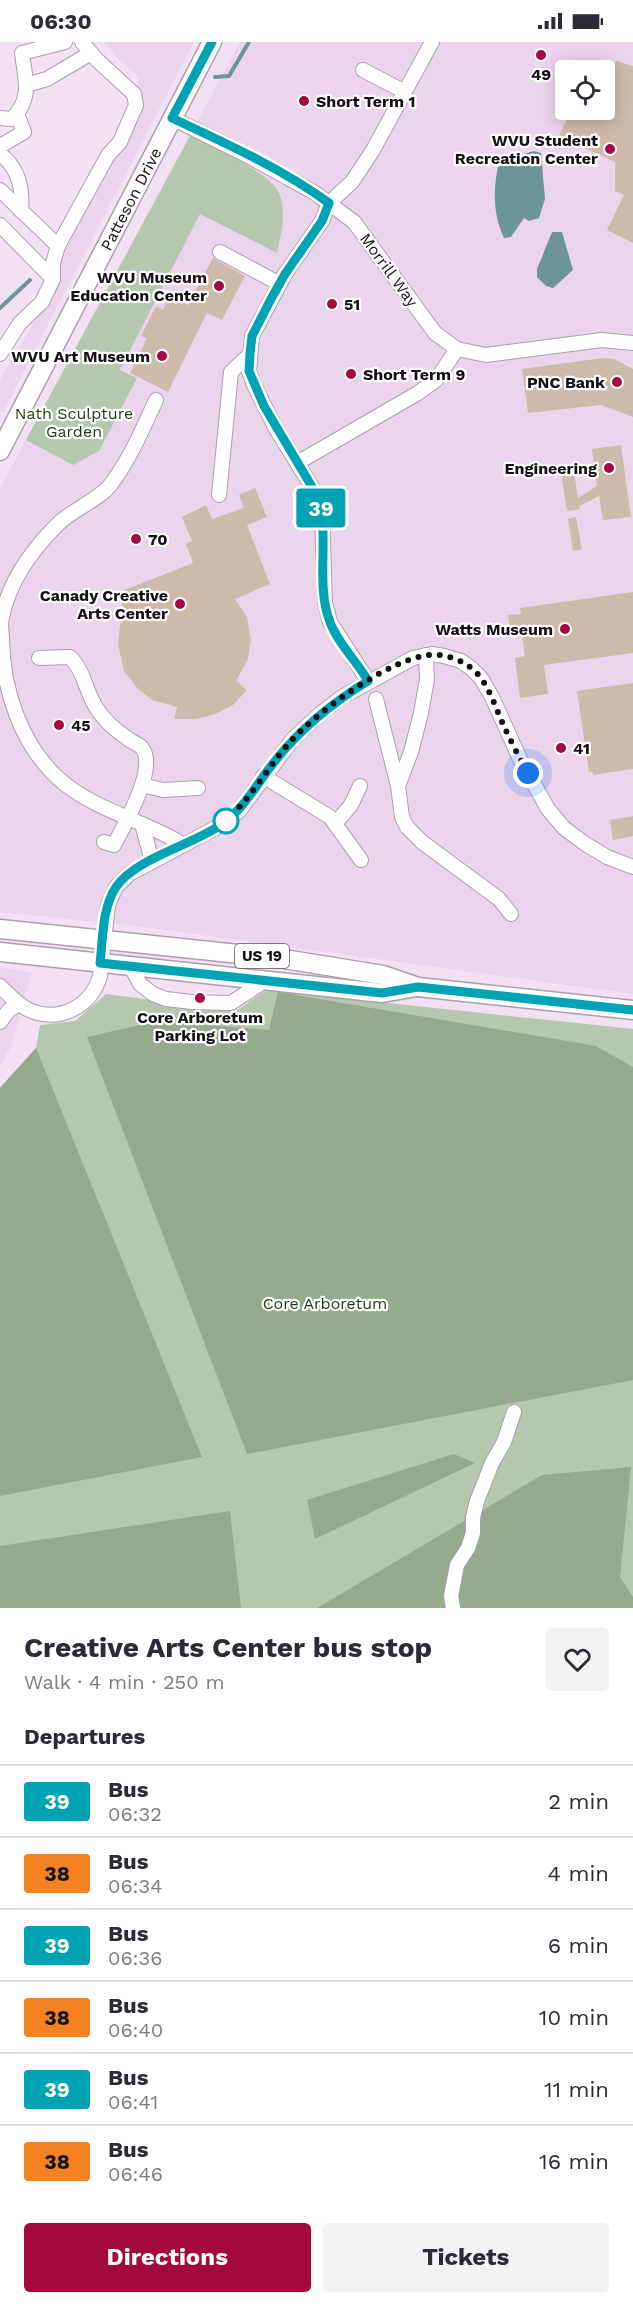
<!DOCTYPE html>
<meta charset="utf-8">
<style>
body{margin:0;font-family:"Work Sans",sans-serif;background:#f2f2f3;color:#2b2b33;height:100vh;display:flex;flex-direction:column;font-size:22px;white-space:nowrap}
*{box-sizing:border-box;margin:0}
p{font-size:20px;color:#7c7c81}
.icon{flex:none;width:33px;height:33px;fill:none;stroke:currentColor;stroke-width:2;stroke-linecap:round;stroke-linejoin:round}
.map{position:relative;height:1566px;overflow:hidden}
.side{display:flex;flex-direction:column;background:#fff;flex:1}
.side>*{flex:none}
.badge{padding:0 12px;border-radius:4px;font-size:21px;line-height:39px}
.tools{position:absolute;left:555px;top:18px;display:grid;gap:12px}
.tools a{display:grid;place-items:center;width:60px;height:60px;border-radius:6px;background:#fff;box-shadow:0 3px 15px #0003;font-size:30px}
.you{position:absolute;width:30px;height:30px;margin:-15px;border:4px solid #fff;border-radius:50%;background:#1a73e8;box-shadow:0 0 0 9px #1a73e833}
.map>.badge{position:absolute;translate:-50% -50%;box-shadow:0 0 0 3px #fff}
h2{padding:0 24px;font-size:22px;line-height:54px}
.round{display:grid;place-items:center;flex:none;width:63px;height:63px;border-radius:6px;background:#f2f2f3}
.head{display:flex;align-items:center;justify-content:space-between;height:102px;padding:0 24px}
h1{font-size:28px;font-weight:700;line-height:45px}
.action{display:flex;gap:12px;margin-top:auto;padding:12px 24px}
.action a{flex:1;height:69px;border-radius:6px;background:#a3083f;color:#fff;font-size:24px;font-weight:700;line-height:69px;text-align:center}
.action a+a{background:#f2f2f3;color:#2b2b33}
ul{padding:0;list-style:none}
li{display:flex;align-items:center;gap:18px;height:72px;padding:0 24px;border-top:2px solid #e1e1e2}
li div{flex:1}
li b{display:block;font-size:22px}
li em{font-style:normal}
li .badge{min-width:66px;font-weight:700;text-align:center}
.status{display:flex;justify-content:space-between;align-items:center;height:42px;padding:0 30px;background:#fff;direction:ltr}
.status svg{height:16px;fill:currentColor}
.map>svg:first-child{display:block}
</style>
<div class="status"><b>06:30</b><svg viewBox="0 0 49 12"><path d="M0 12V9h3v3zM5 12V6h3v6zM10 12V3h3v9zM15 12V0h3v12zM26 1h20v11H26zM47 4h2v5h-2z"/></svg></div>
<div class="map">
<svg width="633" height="1566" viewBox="0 0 633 1566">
<rect width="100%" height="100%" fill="#f2e1f3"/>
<g fill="#ebd5ed" fill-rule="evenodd">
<path d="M105,0H194L3,370L0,369V338L60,237L41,225L83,164L132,59L138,42L139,35L119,18Z"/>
<path d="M240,0H633V952L128,883L0,870V446ZM566,28H604V68H566Z"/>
<path d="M0,926L32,930L11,1005L0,1023Z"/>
</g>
<g fill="#b6c7b0">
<path d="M190,94C211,104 270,130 279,151C287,171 281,191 277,211L200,172L120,328L137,336L99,409L73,423L26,398Z"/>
<path d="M266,948L633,987V1566H0V1046L36,1006L40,983L75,979L106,952L236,969Z"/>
</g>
<g fill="#95a98d">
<path d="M278,950L596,1004L633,1025V1338L247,1412L87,995L157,979L269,988Z"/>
<path d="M36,1006L202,1415L0,1454V1046Z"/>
<path d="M454,1412L475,1421L315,1497L307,1458Z"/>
<path d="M631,1425L620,1535L633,1555V1566H317L542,1433Z"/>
<path d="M230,1469L241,1566H0V1504Z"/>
</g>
<g fill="#6c9596">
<path d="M534,109L541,111L545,157L539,176L529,179L524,176L511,195L504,196C493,173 493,148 498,125L520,113Z"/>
<path d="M552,190H562L573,228L553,246L546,244L537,235V227Z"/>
</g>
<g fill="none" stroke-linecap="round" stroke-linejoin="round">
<g stroke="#6c9596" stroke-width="4">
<path d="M215,35L229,34L249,0"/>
<path d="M0,266L30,238"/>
</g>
</g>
<g fill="#cebaab">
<path d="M616,19L633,24V201L607,188L624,153L615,149V120L559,94L571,68H604V44Z"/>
<path d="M213,216L245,234L222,278L207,271L168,350L130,331L147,296L141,294L156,264L163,268L169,254L188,263Z"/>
<path d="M603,316L614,317L633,327V375L601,363L528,371L522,327Z"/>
<path d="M621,403L631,475L603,478L599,454L580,464L579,462L580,467L567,469L560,425L573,423L578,456L597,444L592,407Z"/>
<path d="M255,446L267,475L247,483L270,542L235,557L247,575L251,598L248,617L236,639L247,648L233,663L215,672L196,677H174L177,665L152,658L138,647L124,629L118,602L120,583L125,568L117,551L193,521L186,502L192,499L182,475L206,463L212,477L244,466L239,453Z"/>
<path d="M576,475L582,507L573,509L568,477Z"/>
<path d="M633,550V611L544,623L548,652L520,656L515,616L525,614L521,586L510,587L508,573L521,572L520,566Z"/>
<path d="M633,641V727L593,733V730H589L577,649Z"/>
<path d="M633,774V794L613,798L610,778Z"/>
</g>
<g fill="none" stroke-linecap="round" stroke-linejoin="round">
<defs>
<g id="minor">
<path d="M363,28L405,50"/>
<path d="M26,43L47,37L91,11"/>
<path d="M0,76L12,77C33,56 25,37 22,11L65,0"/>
<path d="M172,76L250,115L315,151L354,180L435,291L457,307L486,313L602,298L633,301"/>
<path d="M0,104L24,90L17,72"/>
<path d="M0,112C19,126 23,146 21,169"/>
<path d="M0,148L58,204"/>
<path d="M0,183L53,237"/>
<path d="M220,210L280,242"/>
<path d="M0,312L20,281L42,260L53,237V221L58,204L108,113L120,100L136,63L134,52L97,18L82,0"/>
<path d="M156,358C143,386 130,417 111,442C101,457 71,468 57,483C32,508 9,540 2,575C0,582 2,591 2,598C3,648 21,703 59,737C95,769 144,778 184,803"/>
<path d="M297,421L418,351L436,338L457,307"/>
<path d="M219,453L231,330L250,312"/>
<path d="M426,613L427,637L421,671L411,710L398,744L402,775L407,785L422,800L499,857L511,872"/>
<path d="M39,616L70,615C84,628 86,651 97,667C105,679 115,688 127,696C131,700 138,701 142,706C158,726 124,783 114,803L104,800"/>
<path d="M368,639L330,580L325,560L322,469L318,455L275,385L254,343L249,329L252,294L285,232L322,179L329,161L352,140L373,108L432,0"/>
<path d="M376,657L398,744"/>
<path d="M263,734L330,775L361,818"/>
<path d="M142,743L163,748L198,746"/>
<path d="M142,782L152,819"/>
<path d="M335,782L351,763L360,744"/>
<path d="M131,925L140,942L153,952L166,957L192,960L231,961L266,938"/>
<path d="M0,944C9,953 18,963 29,968C59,981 91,965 100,934L108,863L116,845L129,832L221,783L239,769L293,697L320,672L342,655L413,616L432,612L444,614L461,619L472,627L481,636L492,655L520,717L548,767L564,786L584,801L607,815L633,825"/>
<path d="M0,980L9,968L19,962"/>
<path d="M453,1566L451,1554L457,1523L468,1506L473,1491V1475L477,1459L492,1421L504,1400L514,1370"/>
</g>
<g id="major">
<path id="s1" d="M0,409L212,0"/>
<path d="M0,887L278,916L383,933L418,945L633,968"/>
<path d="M0,910L382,951L417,945"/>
</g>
</defs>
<use href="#minor" stroke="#ad9daf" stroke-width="16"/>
<use href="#major" stroke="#ad9daf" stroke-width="21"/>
<use href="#minor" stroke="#fff" stroke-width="14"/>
<use href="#major" stroke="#fff" stroke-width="18"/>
</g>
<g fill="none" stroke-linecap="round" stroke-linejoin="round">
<defs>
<path id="line" d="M212,0L172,76C225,101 281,126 329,161L322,179L285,232L271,257L252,294L250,312L249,329L264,364L318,455C330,496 315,542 330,580C338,602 357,619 368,639C332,661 301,686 275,719C257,741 245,766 222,782C193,803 136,816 116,845C102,866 103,897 100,921L382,951L418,945L633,968"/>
</defs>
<use href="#line" stroke="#fff" stroke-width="14"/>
<use href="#line" stroke="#00a3b4" stroke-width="9"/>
<path stroke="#151016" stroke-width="6" stroke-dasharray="0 10.8" d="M226,779L221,783C250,759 266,727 291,699C318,669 389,617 429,613C448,611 470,621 481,636C491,650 496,667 503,682C510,698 519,715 528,731"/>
</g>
<g fill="#a3083f" stroke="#fff" stroke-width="2">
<circle cx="541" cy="13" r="6"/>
<circle cx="304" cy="59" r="6"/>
<circle cx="610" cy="107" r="6"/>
<circle cx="219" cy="244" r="6"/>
<circle cx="332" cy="262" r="6"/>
<circle cx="162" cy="314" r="6"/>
<circle cx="351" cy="332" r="6"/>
<circle cx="617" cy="340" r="6"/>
<circle cx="609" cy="426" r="6"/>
<circle cx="136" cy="497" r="6"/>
<circle cx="180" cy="562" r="6"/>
<circle cx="565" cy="587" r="6"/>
<circle cx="59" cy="683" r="6"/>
<circle cx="561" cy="706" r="6"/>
<circle cx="200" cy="956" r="6"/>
</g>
<circle fill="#fff" stroke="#00a3b4" stroke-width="3" cx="226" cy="779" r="12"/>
<g text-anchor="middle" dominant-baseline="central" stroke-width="4.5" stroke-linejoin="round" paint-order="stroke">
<rect fill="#fff" stroke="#5b585c" stroke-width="1.5" x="235" y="902" width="54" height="24" rx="4.5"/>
<g font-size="15" font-weight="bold" fill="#151016">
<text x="262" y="914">US 19</text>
</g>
<g font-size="16" font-weight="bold" fill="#151016" stroke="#fff" text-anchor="end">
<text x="541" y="32" text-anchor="middle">49</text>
<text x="316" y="59" text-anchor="start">Short Term 1</text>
<text x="598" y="98">WVU Student<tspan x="598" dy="18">Recreation Center</tspan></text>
<text x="207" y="235">WVU Museum<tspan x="207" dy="18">Education Center</tspan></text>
<text x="344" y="262" text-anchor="start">51</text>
<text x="150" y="314">WVU Art Museum</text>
<text x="363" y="332" text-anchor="start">Short Term 9</text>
<text x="605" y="340">PNC Bank</text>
<text x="597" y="426">Engineering</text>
<text x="148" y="497" text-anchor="start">70</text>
<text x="168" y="553">Canady Creative<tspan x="168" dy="18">Arts Center</tspan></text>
<text x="553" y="587">Watts Museum</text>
<text x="71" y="683" text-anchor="start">45</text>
<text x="573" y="706" text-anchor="start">41</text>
<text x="200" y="975" text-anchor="middle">Core Arboretum<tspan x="200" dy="18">Parking Lot</tspan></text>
</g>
<g font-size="16" fill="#151016" stroke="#fff">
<text stroke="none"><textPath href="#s1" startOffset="284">Patteson Drive</textPath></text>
<text transform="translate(389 228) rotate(54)">Morrill Way</text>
</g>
<g font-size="16" fill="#1f3b12" stroke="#fff">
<text x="74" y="371">Nath Sculpture<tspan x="74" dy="18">Garden</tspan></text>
<text x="325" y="1261">Core Arboretum</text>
</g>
</g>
</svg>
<div class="tools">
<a><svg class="icon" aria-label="locate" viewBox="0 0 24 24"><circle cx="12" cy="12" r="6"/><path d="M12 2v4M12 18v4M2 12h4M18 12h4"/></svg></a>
</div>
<div class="you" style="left:528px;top:731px"></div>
<b class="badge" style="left:321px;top:466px;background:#00a3b4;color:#fff">39</b>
</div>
<section class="side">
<div class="head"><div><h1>Creative Arts Center bus stop</h1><p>Walk · 4 min · 250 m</p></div><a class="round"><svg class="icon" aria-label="heart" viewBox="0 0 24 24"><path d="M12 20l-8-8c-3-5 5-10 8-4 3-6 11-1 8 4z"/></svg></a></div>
<h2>Departures</h2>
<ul>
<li><span class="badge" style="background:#00a3b4;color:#fff">39</span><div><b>Bus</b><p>06:32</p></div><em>2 min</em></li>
<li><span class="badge" style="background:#f58220;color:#111">38</span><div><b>Bus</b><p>06:34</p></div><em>4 min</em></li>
<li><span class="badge" style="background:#00a3b4;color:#fff">39</span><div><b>Bus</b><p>06:36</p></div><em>6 min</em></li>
<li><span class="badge" style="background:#f58220;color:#111">38</span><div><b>Bus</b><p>06:40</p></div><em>10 min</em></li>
<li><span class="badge" style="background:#00a3b4;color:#fff">39</span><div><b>Bus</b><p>06:41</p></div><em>11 min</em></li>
<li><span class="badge" style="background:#f58220;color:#111">38</span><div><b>Bus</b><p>06:46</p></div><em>16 min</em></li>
</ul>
<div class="action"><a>Directions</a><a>Tickets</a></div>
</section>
